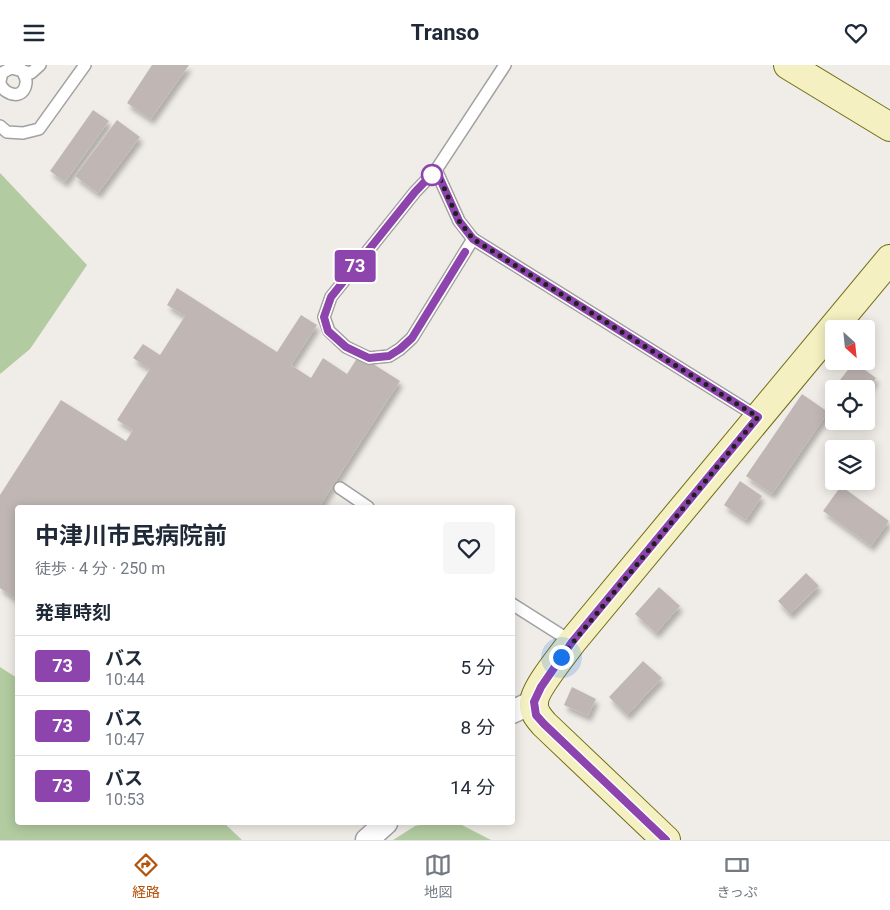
<!DOCTYPE html>
<html lang="ja">
<meta charset="utf-8">
<style>
body{margin:0;font-family:Roboto,"Noto Sans JP",sans-serif;background:#f6f6f7;color:#1f2937;height:100vh;display:flex;flex-direction:column;font-size:19px;white-space:nowrap}
*{box-sizing:border-box;margin:0}
p{font-size:16px;color:#747a83}
.icon{flex:none;width:28px;height:28px;fill:none;stroke:currentColor;stroke-width:2;stroke-linecap:round;stroke-linejoin:round}
.map{position:relative;flex:1;overflow:hidden}
.drawer{position:absolute;left:15px;top:440px;width:500px;height:320px;display:flex;flex-direction:column;background:#fff;border-radius:5px;box-shadow:0 2px 12px #0003}
.drawer>*{flex:none}
.badge{padding:0 10px;border-radius:4px;font-size:18px;line-height:32px}
.needle{width:32px;rotate:153deg}
.fabs{position:absolute;left:825px;top:255px;display:grid;gap:10px}
.fabs a{display:grid;place-items:center;width:50px;height:50px;border-radius:5px;background:#fff;box-shadow:0 2px 12px #0003;font-size:25px}
.you{position:absolute;width:25px;height:25px;margin:-12px;border:4px solid #fff;border-radius:50%;background:#1a73e8;box-shadow:0 0 0 8px #1a73e833}
.map>.badge{position:absolute;translate:-50% -50%;box-shadow:0 0 0 2px #fff}
h2{padding:0 20px;font-size:19px;line-height:45px}
.round{display:grid;place-items:center;flex:none;width:52px;height:52px;border-radius:5px;background:#f6f6f7}
.head{display:flex;align-items:center;justify-content:space-between;height:85px;padding:0 20px}
h1{font-size:24px;font-weight:700;line-height:38px}
ul{padding:0;list-style:none}
li{display:flex;align-items:center;gap:15px;height:60px;padding:0 20px;border-top:1px solid #e0e1e3}
li div{flex:1}
li b{display:block;font-size:19px}
li em{font-style:normal}
li .badge{min-width:55px;font-weight:700;text-align:center}
header{display:flex;justify-content:space-between;align-items:center;height:65px;padding:0 20px;background:#fff;font-size:22px;font-weight:700}
.tab-bar{display:flex;justify-content:space-around;align-items:center;height:70px;border-top:1px solid #e0e1e3;background:#fff;font-size:14px;color:#747a83}
.tab-bar a{display:grid;justify-items:center;gap:2px}
.tab-bar .on{color:#b45309}
.map>svg:first-child{display:block}
</style>
<header><svg class="icon" aria-label="menu" viewBox="0 0 24 24"><path d="M4 6h16M4 12h16M4 18h16"/></svg>Transo<svg class="icon" aria-label="heart" viewBox="0 0 24 24"><path d="M12 20l-8-8c-3-5 5-10 8-4 3-6 11-1 8 4z"/></svg></header>
<div class="map">
<svg width="890" height="775" viewBox="0 0 890 775">
<defs>
<filter id="shadow"><feDropShadow dx="3" dy="5.5" stdDeviation="2.5" flood-color="#0004"/></filter>
</defs>
<rect width="100%" height="100%" fill="#f0ece7"/>
<g fill="#b2cba0">
<path d="M0,108L87,200L30,284L0,309Z"/>
<path d="M0,602L17,613L18,758H224L242,775H0Z"/>
<path d="M429,758H458L491,775H393L415,761Z"/>
</g>
<g fill="#c0b7b4" filter="url(#shadow)">
<path d="M152,0H189L151,54L127,38Z"/>
<path d="M93,45L109,56L65,117L50,106Z"/>
<path d="M117,55L140,72L98,128L75,111Z"/>
<path d="M177,223L277,287L301,250L317,260L291,300L311,313L323,293L347,309L359,290L400,316L319,442H18V535L0,523V430L61,335L126,376L133,365L117,355L150,304L133,293L143,279L160,290L185,251L167,240Z"/>
<path d="M854,297L876,313L866,326V324H833Z"/>
<path d="M802,329L828,347L772,429L746,411Z"/>
<path d="M740,416L762,431L746,455L724,440Z"/>
<path d="M841,421L889,456L871,481L823,446Z"/>
<path d="M806,508L819,521L790,549L778,536Z"/>
<path d="M659,522L680,541L656,568L635,549Z"/>
<path d="M643,596L662,613L627,650L609,632Z"/>
<path d="M572,622L596,634L588,651L564,640Z"/>
</g>
<g fill="none" stroke-linecap="round" stroke-linejoin="round">
<defs>
<g id="lane">
<path d="M0,16L2,8L11,3L31,8L40,0"/>
<path d="M0,19C6,31 24,35 26,18C27,11 21,5 18,0"/>
<path d="M0,61L7,67L23,68L39,64L85,0"/>
<path d="M436,105L459,156L473,174L758,352"/>
<path d="M473,174L412,273L400,284L389,291L369,293L346,282L329,266L324,252L331,232L415,127L436,105L505,0"/>
<path d="M340,423L368,442"/>
<path d="M512,539L572,577"/>
</g>
<g id="street">
<path d="M512,647L533,637"/>
<path d="M367,775L386,758"/>
</g>
<g id="secondary">
<path d="M788,0L890,62"/>
<path d="M666,775L544,659C539,653 533,647 534,638C534,624 563,590 572,577L890,194"/>
</g>
</defs>
<use href="#lane" stroke="#a1a1a1" stroke-width="14"/>
<use href="#street" stroke="#a1a1a1" stroke-width="25"/>
<use href="#secondary" stroke="#6f6d0f" stroke-width="30"/>
<use href="#lane" stroke="#fff" stroke-width="11"/>
<use href="#street" stroke="#fff" stroke-width="22"/>
<use href="#secondary" stroke="#f4f0c1" stroke-width="28"/>
</g>
<g fill="none" stroke-linecap="round" stroke-linejoin="round">
<defs>
<path id="line" d="M465,187L412,273L400,284L389,291L369,293L346,282L328,266L324,252L331,232L415,127L436,105L459,156L473,174L758,352L572,577L541,622L534,637L536,650L544,659L666,775"/>
</defs>
<use href="#line" stroke="#fff" stroke-width="11"/>
<use href="#line" stroke="#8e44ad" stroke-width="8"/>
<path stroke="#202020" stroke-width="5" stroke-dasharray="0 9" d="M432,110L436,105L459,156L473,174L758,352L561,592"/>
</g>
<circle fill="#fff" stroke="#8e44ad" stroke-width="2.5" cx="432" cy="110" r="10"/>
</svg>
<div class="fabs">
<a><svg class="needle" viewBox="-14 -14 28 28"><path d="M0-13l5 13h-10z" fill="#e53935"/><path d="M0 13l5-13h-10z" fill="#747a83"/></svg></a>
<a><svg class="icon" aria-label="locate" viewBox="0 0 24 24"><circle cx="12" cy="12" r="6"/><path d="M12 2v4M12 18v4M2 12h4M18 12h4"/></svg></a>
<a><svg class="icon" aria-label="layers" viewBox="0 0 24 24"><path d="M12 4l9 5-9 5-9-5zM3 14l9 5 9-5"/></svg></a>
</div>
<div class="you" style="left:561px;top:592px"></div>
<b class="badge" style="left:355px;top:201px;background:#8e44ad;color:#fff">73</b>
<section class="drawer">
<div class="head"><div><h1>中津川市民病院前</h1><p>徒歩 · 4 分 · 250 m</p></div><a class="round"><svg class="icon" aria-label="heart" viewBox="0 0 24 24"><path d="M12 20l-8-8c-3-5 5-10 8-4 3-6 11-1 8 4z"/></svg></a></div>
<h2>発車時刻</h2>
<ul>
<li><span class="badge" style="background:#8e44ad;color:#fff">73</span><div><b>バス</b><p>10:44</p></div><em>5 分</em></li>
<li><span class="badge" style="background:#8e44ad;color:#fff">73</span><div><b>バス</b><p>10:47</p></div><em>8 分</em></li>
<li><span class="badge" style="background:#8e44ad;color:#fff">73</span><div><b>バス</b><p>10:53</p></div><em>14 分</em></li>
</ul>
</section>
</div>
<nav class="tab-bar">
<a class="on"><svg class="icon" aria-label="directions" viewBox="0 0 24 24"><path d="M12 3l9 9-9 9-9-9zM9 14v-3h6M13 9l2 2-2 2"/></svg>経路</a>
<a><svg class="icon" aria-label="map" viewBox="0 0 24 24"><path d="M3 6l6-2 6 2 6-2v14l-6 2-6-2-6 2zM9 4v14M15 6v14"/></svg>地図</a>
<a><svg class="icon" aria-label="tickets" viewBox="0 0 24 24"><path d="M3 7h18v10H3zM15 7v10"/></svg>きっぷ</a>
</nav>
